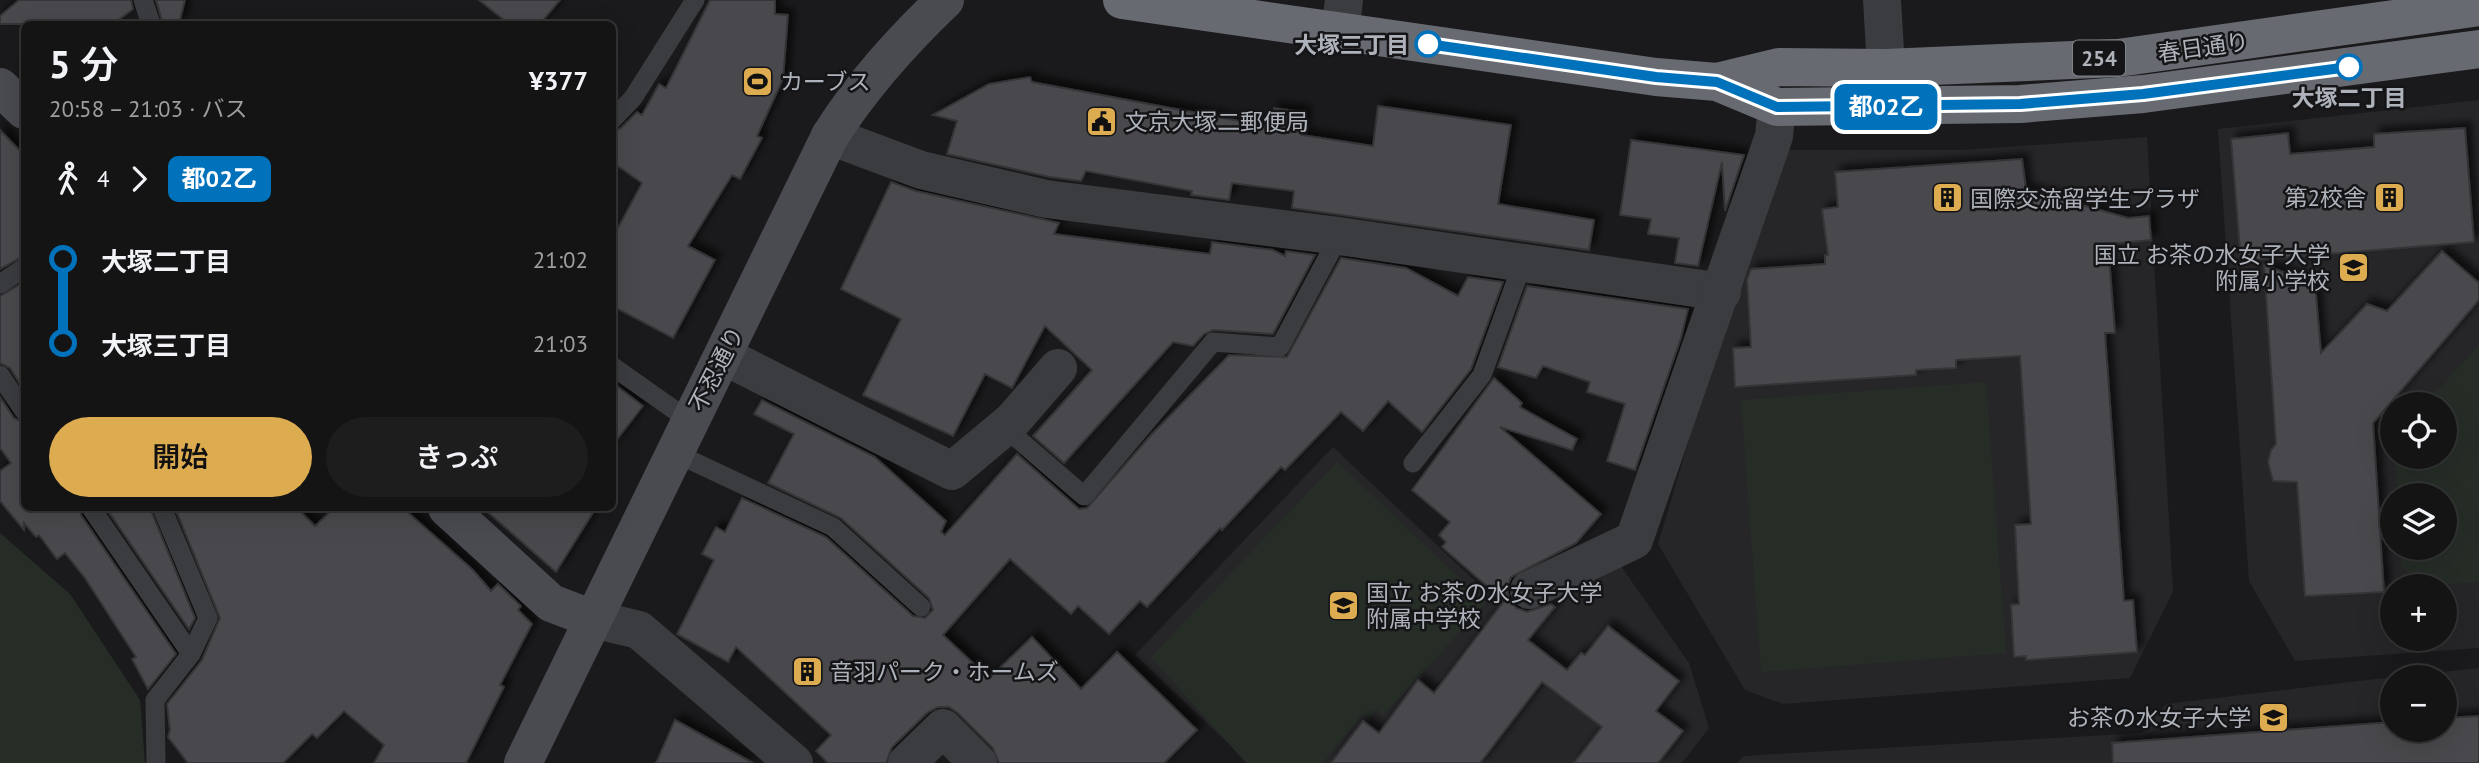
<!DOCTYPE html>
<html lang="ja">
<meta charset="utf-8">
<style>
body{margin:0;font-family:"PT Sans","Noto Sans JP",sans-serif;background:#1d1d1e;color:#f1f3f6;height:100vh;display:flex;flex-direction:column;font-size:26px;white-space:nowrap}
*{box-sizing:border-box;margin:0}
p{font-size:23px;color:#9d9ea0}
.icon{flex:none;width:38px;height:38px;fill:none;stroke:currentColor;stroke-width:2;stroke-linecap:round;stroke-linejoin:round}
.map{position:relative;flex:1;overflow:hidden}
.details{position:absolute;left:21px;top:21px;width:595px;height:490px;display:flex;flex-direction:column;background:#141415;border-radius:10px;box-shadow:0 7px 28px #0002,0 0 0 2px #333334}
.details>*{flex:none}
.badge{padding:0 14px;border-radius:10px;font-size:24px;line-height:46px}
.fabs{position:absolute;left:2380px;top:392px;display:grid;gap:14px}
.fabs a{display:grid;place-items:center;width:77px;height:77px;border-radius:50%;background:#141415;box-shadow:0 7px 28px #0002,0 0 0 2px #333334;font-size:35px}
.map>.badge{position:absolute;translate:-50% -50%;box-shadow:0 0 0 4px #fff}
.legs{display:flex;align-items:center;gap:10px;height:77px;padding:0 28px;font-size:23px}
.legs p{margin-inline-start:auto}
.overview{display:flex;align-items:center;justify-content:space-between;height:119px;padding:0 28px}
h1{font-size:38px;font-weight:600;line-height:52px}
.primary-button{display:flex;gap:14px;margin-top:auto;padding:14px 28px}
.primary-button a{flex:1;height:80px;border-radius:42px;background:#ddac51;color:#111;font-size:28px;font-weight:600;line-height:80px;text-align:center}
.primary-button a+a{background:#1d1d1e;color:#f1f3f6}
ul{padding:0 28px;list-style:none}
li{display:flex;align-items:center;gap:24px;height:84px;font-size:26px}
li i{display:grid;place-items:center;width:10px;height:100%;margin:0 9px;background:currentColor}
li i::after{content:'';width:18px;height:18px;margin:-9px;border:5px solid;border-radius:50%;background:#141415}
li p{margin-inline-start:auto}
li:first-child i{background:linear-gradient(#0000 50%,currentColor 0)}
li:last-child i{background:linear-gradient(currentColor 50%,#0000 0)}
.map>svg:first-child{display:block}
</style>
<div class="map">
<svg width="2479" height="763" viewBox="0 0 2479 763">
<defs>
<filter id="shadow"><feDropShadow dx="6" dy="-6" stdDeviation="3.5" flood-color="#0009"/></filter>
</defs>
<rect width="100%" height="100%" fill="#1a1a1c"/>
<g fill="#262629" fill-rule="evenodd">
<path d="M2479,100V648L2295,661L2249,581L2218,129ZM2392,404H2445V457H2392ZM2392,495H2445V548H2392ZM2392,586H2445V639H2392Z"/>
<path d="M2147,137L2173,592L2130,678L1783,704L1745,690L1658,544L1751,232L1781,150H1964Z"/>
<path d="M1333,447L1493,598L1513,612L1616,559L1689,663L1709,728L1682,763H1249L1135,655Z"/>
<path d="M2479,668V763H1737L1743,756L2142,733L2166,704L2392,677V730H2445V677H2393Z"/>
</g>
<g fill="#262d27">
<path d="M2479,345V582L2422,586L2401,565L2400,548H2445V495H2397L2394,457H2445V404H2425Z"/>
<path d="M1986,382L2006,653L1761,672L1741,400Z"/>
<path d="M1337,462L1486,603L1383,716L1376,709L1369,719L1362,715L1323,763H1246L1151,657Z"/>
<path d="M0,533L70,594L140,700L145,763H0Z"/>
</g>
<g fill="#494a4e" stroke="#343438" stroke-width="2" filter="url(#shadow)">
<path d="M19,0H131L133,9L113,24H0V16Z"/>
<path d="M156,0H185L179,24H163Z"/>
<path d="M479,0H560L540,24H509Z"/>
<path d="M710,0H775V14L788,15L783,79L757,136L762,138L740,179L732,175L688,246L715,260L673,338L612,306V239L642,183L612,162V132L621,128L637,112L642,115L659,84L666,88Z"/>
<path d="M1030,77L1032,82L1272,127L1274,108L1305,112L1302,135L1373,146L1378,106L1511,125L1498,204L1594,220L1589,250L1292,208L1294,191L1232,183L1229,200L1191,195L1192,191L1086,171L1081,181L1050,177L947,154L957,121L933,115L989,84Z"/>
<path d="M2465,128L2474,242L2241,261L2231,139L2288,133L2290,154L2374,147V134Z"/>
<path d="M0,130L24,155V256L0,269Z"/>
<path d="M1631,140L1744,155L1725,211L1722,162L1698,266L1675,263L1679,238L1648,234L1651,219L1620,215Z"/>
<path d="M2022,159L2026,189L2128,218L2149,216L2151,240L2108,244L2115,333H2105L2124,601L2133,600L2137,652L2026,660V656L2014,657L2011,605L2019,604L2015,525L2031,524L2020,356L1956,360V368L1916,370V375L1735,387L1733,348L1751,347L1747,280L1751,269L1825,264V255H1828L1822,209L1838,207L1835,172Z"/>
<path d="M891,182L916,191L1059,223L1054,234L1210,254L1212,242L1273,250L1285,256L1286,251L1315,255L1273,334L1213,330L1204,334L1193,346L1173,342L1064,463L1033,436L1092,370L1045,326L1012,388L985,374L953,436L863,395L901,319L841,289Z"/>
<path d="M2442,251L2479,283V300L2373,423L2384,592L2305,596L2297,482L2273,481L2268,462L2271,450L2276,444L2264,265L2315,284L2321,353L2367,304L2387,311Z"/>
<path d="M1341,258L1406,268L1458,296L1468,277L1503,282L1471,369L1422,432L1388,401L1363,431L1341,412L1285,470L1281,467L1222,530L1220,528L1147,607L1140,601L1109,634L1078,606L1071,614L1010,559L943,635L989,678L1032,637L1081,689L1117,652L1197,730L1164,763H999L993,748L958,713L949,707H938L928,712L892,747L886,763H828L816,751L831,735L736,647L728,662L677,634L714,560L702,554L716,527L725,532L742,498L826,537L913,616L925,618L933,610L929,598L841,518L768,483L794,434L754,414L762,400L875,457L946,521L941,532L945,535L1017,454L1079,509L1087,508L1151,435L1229,355L1287,357Z"/>
<path d="M24,282V390L10,368L0,363V296Z"/>
<path d="M1527,286L1688,309L1681,338L1635,470L1607,461L1625,404L1587,392L1590,382L1543,366L1536,378L1498,367Z"/>
<path d="M1494,378L1522,403L1520,407L1577,439L1572,450L1500,427L1601,514L1576,543L1511,577L1507,588L1509,599L1516,608L1527,612L1551,604L1555,607L1528,640L1567,670L1581,653L1585,655L1608,626L1679,681L1656,711L1683,731L1658,763H1574L1602,727L1542,682L1480,763H1331L1363,721L1379,733L1418,680L1434,693L1504,601L1442,547L1446,542L1439,535L1450,522L1412,490Z"/>
<path d="M612,382L643,406L612,446Z"/>
<path d="M0,397L14,418L24,423V508H79L81,515L176,654L148,689L132,659L136,657L85,578L65,553L57,559L39,535L36,537L24,523V530L0,501V471L11,463L0,448Z"/>
<path d="M106,508H150L195,618L189,629Z"/>
<path d="M175,508H297L315,526L334,508H403L473,570L491,591L498,584L521,606L518,610L532,624L500,685L504,687L466,763H374L384,745L344,711L317,738L312,734L283,763H188L168,737L170,730L167,704L202,660L220,618Z"/>
<path d="M483,508H596L556,572Z"/>
<path d="M2479,716V763H2113L2112,743L2392,722V730H2445V718Z"/>
<path d="M675,720L753,763H656Z"/>
</g>
<g fill="none" stroke-linecap="round" stroke-linejoin="round">
<g stroke="#3b3c40" stroke-width="19">
<path d="M143,0L151,24"/>
<path d="M612,120L633,98L695,0"/>
<path d="M0,284L24,268"/>
<path d="M612,366L690,421"/>
<path d="M0,375L24,411"/>
<path d="M1004,427L1084,496L1213,342L1280,347L1339,236"/>
<path d="M673,452L833,527L921,607"/>
<path d="M1413,463L1482,375L1523,262"/>
<path d="M91,508L191,654"/>
<path d="M156,763L155,700L191,654L208,618L162,508"/>
</g>
<g stroke="#3b3c40" stroke-width="38">
<path d="M1882,0L1886,68"/>
<path d="M1340,31L1344,0"/>
<path d="M830,136L921,170L1046,199L1339,236L1722,292"/>
<path d="M724,356L952,471L1013,420L1058,368"/>
<path d="M1529,590L1634,540L1774,136L1777,107"/>
<path d="M593,619L639,630L794,763"/>
<path d="M907,763L943,728L978,763"/>
</g>
<g stroke="#4a4b50" stroke-width="38">
<path d="M0,87L24,110"/>
<path d="M447,508L551,603L593,619"/>
<path d="M523,763L830,136C863,84 901,42 945,0"/>
</g>
<g stroke="#686a71" stroke-width="38">
<path d="M1122,0L1656,77L1717,82L1777,107L2020,104L2143,94L2479,49"/>
<path d="M1717,82L1779,67L1886,68L2118,58L2479,7"/>
</g>
</g>
<g fill="none" stroke-linecap="round" stroke-linejoin="round">
<defs>
<path id="line-1" d="M1428,44L1656,77L1717,82L1777,107L2020,104L2143,94L2349,67"/>
</defs>
<use href="#line-1" stroke="#fff" stroke-width="16"/>
<use href="#line-1" stroke="#0072bc" stroke-width="10"/>
</g>
<defs>
<symbol id="stadium-square" viewBox="-11 -11 22 22"><rect x="-9" y="-9" width="18" height="18" rx="4" fill="#ddac51" stroke="#151517"/><path d="M0-5a6.5 5 0 1 0 0 10a6.5 5 0 1 0 0-10ZM-3.5-1.8h7v3.6h-7Z" fill="#111"/></symbol>
<symbol id="civic-square" viewBox="-11 -11 22 22"><rect x="-9" y="-9" width="18" height="18" rx="4" fill="#ddac51" stroke="#151517"/><path d="M-.6-6.5H3V-4.5H.6V-3L4-1V1h2V6H-6V1h2V-1L-.6-3ZM-1.2 2.5V6h2.4V2.5Z" fill="#111"/></symbol>
<symbol id="building-square" viewBox="-11 -11 22 22"><rect x="-9" y="-9" width="18" height="18" rx="4" fill="#ddac51" stroke="#151517"/><path d="M-4-6H4V6H1V3H-1V6H-4ZM-2.5-4.3h1.7v1.8h-1.7ZM.8-4.3h1.7v1.8H.8ZM-2.5-1h1.7V.8h-1.7ZM.8-1h1.7V.8H.8Z" fill="#111"/></symbol>
<symbol id="school-square" viewBox="-11 -11 22 22"><rect x="-9" y="-9" width="18" height="18" rx="4" fill="#ddac51" stroke="#151517"/><path d="M0-5L7-2L0 1L-7-2ZM-4 1L0 2.5L4 1V4Q0 6-4 4Z" fill="#111"/></symbol>
<symbol id="university-square" viewBox="-11 -11 22 22"><rect x="-9" y="-9" width="18" height="18" rx="4" fill="#ddac51" stroke="#151517"/><path d="M0-5L7-2L0 1L-7-2ZM-4 1L0 2.5L4 1V4Q0 6-4 4Z" fill="#111"/></symbol>
</defs>
<g fill-rule="evenodd">
<use href="#stadium-square" x="740" y="64" width="35" height="35"/>
<use href="#civic-square" x="1084" y="104" width="35" height="35"/>
<use href="#building-square" x="2372" y="180" width="35" height="35"/>
<use href="#building-square" x="1930" y="180" width="35" height="35"/>
<use href="#school-square" x="2336" y="250" width="35" height="35"/>
<use href="#school-square" x="1326" y="588" width="35" height="35"/>
<use href="#building-square" x="790" y="654" width="35" height="35"/>
<use href="#university-square" x="2256" y="700" width="35" height="35"/>
</g>
<g fill="#fff" stroke="#0072bc" stroke-width="3.5">
<circle cx="1428" cy="44" r="12"/>
<circle cx="2349" cy="67" r="12"/>
</g>
<g text-anchor="middle" dominant-baseline="central" stroke-width="5" stroke-linejoin="round" paint-order="stroke">
<rect fill="#151517" stroke="#808389" stroke-width="2" x="2073" y="40.5" width="52" height="35" rx="5"/>
<g font-size="21" font-weight="bold" fill="#aeb2ba">
<text x="2099" y="58">254</text>
</g>
<g font-size="23" font-weight="bold" fill="#aeb2ba" stroke="#151517" text-anchor="end">
<text x="1409" y="44">大塚三丁目</text>
<text x="2349" y="97" text-anchor="middle">大塚二丁目</text>
</g>
<g font-size="23" fill="#aeb2ba" stroke="#151517">
<text transform="translate(2203 47) rotate(-8)">春日通り</text>
<text transform="translate(716 369) rotate(-63)">不忍通り</text>
</g>
<g font-size="23" fill="#aeb2ba" stroke="#151517" text-anchor="start">
<text x="780" y="81">カーブス</text>
<text x="1125" y="121">文京大塚二郵便局</text>
<text x="2366" y="197" text-anchor="end">第2校舎</text>
<text x="1970" y="198">国際交流留学生プラザ</text>
<text x="2330" y="254" text-anchor="end">国立 お茶の水女子大学<tspan x="2330" dy="26">附属小学校</tspan></text>
<text x="1366" y="592">国立 お茶の水女子大学<tspan x="1366" dy="26">附属中学校</tspan></text>
<text x="830" y="671">音羽パーク・ホームズ</text>
<text x="2251" y="717" text-anchor="end">お茶の水女子大学</text>
</g>
</g>
</svg>
<div class="fabs">
<a><svg class="icon" aria-label="locate" viewBox="0 0 24 24"><circle cx="12" cy="12" r="6"/><path d="M12 2v4M12 18v4M2 12h4M18 12h4"/></svg></a>
<a><svg class="icon" aria-label="layers" viewBox="0 0 24 24"><path d="M12 4l9 5-9 5-9-5zM3 14l9 5 9-5"/></svg></a>
<a>+</a>
<a>−</a>
</div>
<b class="badge" style="left:1886px;top:107px;background:#0072bc;color:#fff">都02乙</b>
<section class="details">
<div class="overview"><div><h1>5 分</h1><p>20:58 – 21:03 · バス</p></div><b>¥377</b></div>
<div class="legs"><svg class="icon" aria-label="walk" viewBox="0 0 24 24"><circle cx="13" cy="4" r="2"/><path d="M13 8l-2 6 4 7M11 14l-3 7M7 12l3-4h3l4 4"/></svg>4<svg class="icon" aria-label="forward" viewBox="0 0 24 24"><path d="M9 5l7 7-7 7"/></svg><b class="badge" style="background:#0072bc;color:#fff">都02乙</b></div>
<ul>
<li><i style="color:#0072bc"></i><b>大塚二丁目</b><p>21:02</p></li>
<li><i style="color:#0072bc"></i><b>大塚三丁目</b><p>21:03</p></li>
</ul>
<div class="primary-button"><a>開始</a><a>きっぷ</a></div>
</section>
</div>
